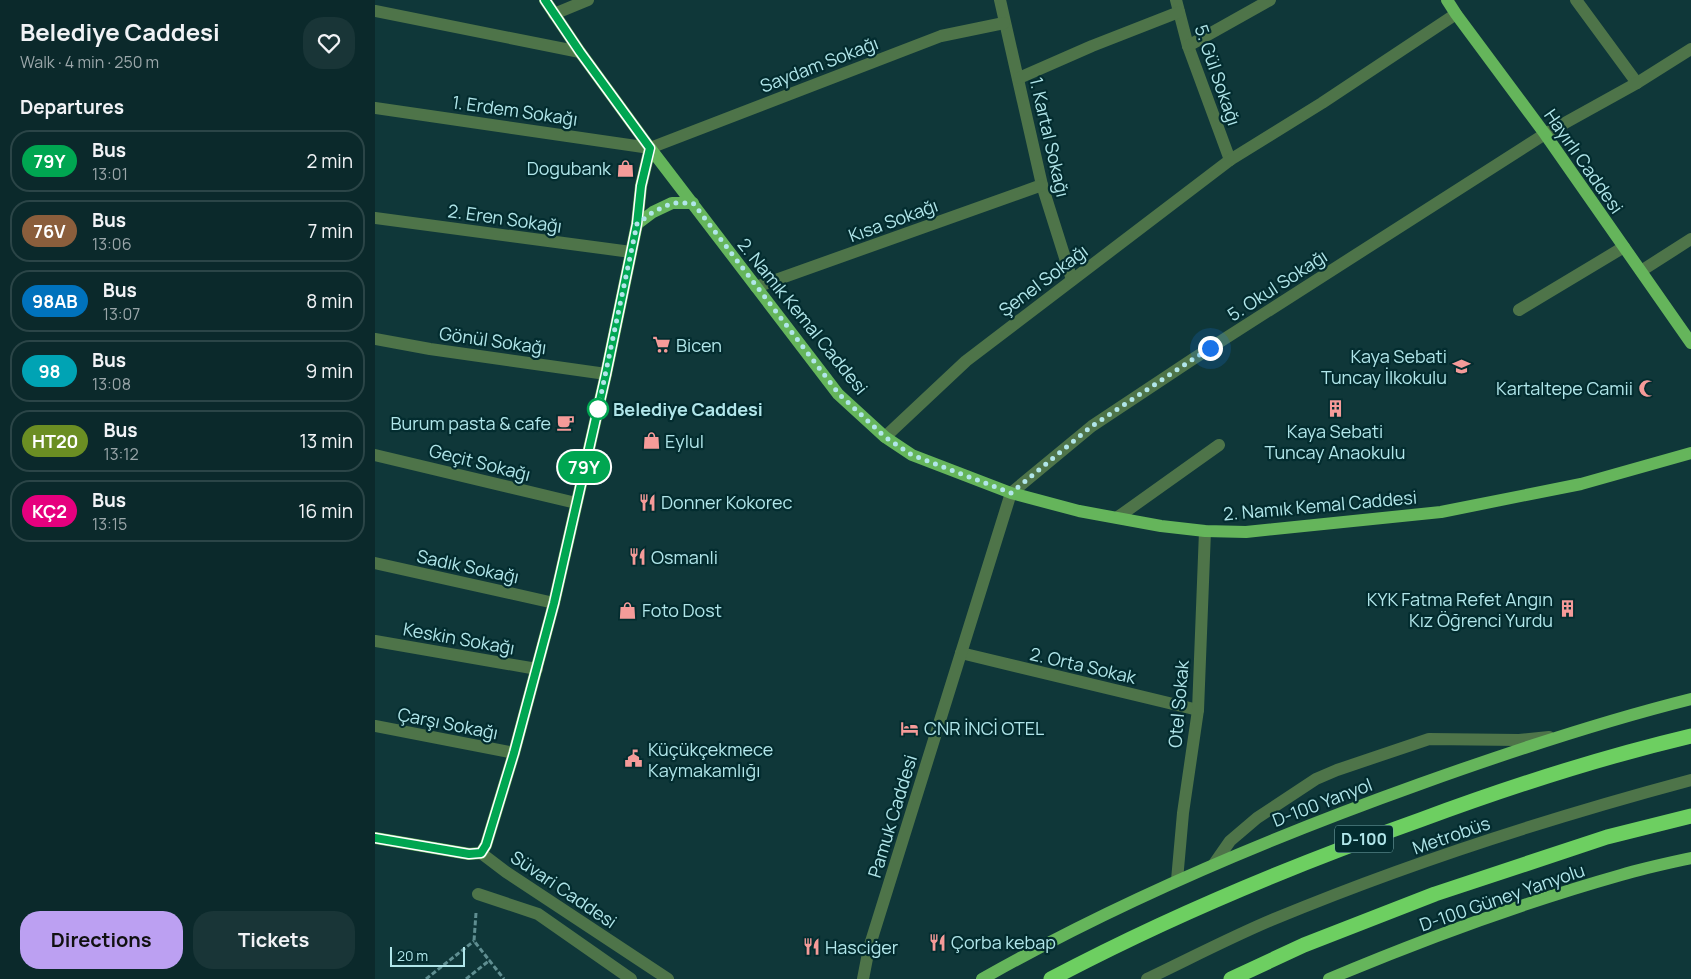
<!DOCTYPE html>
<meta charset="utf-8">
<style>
body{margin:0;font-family:Manrope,sans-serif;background:#193537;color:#f1f3f6;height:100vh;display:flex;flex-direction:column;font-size:19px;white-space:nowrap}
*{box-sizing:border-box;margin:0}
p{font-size:16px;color:#9aa6a9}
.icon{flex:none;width:28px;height:28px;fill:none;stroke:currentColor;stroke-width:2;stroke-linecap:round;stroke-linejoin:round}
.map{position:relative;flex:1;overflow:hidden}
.drawer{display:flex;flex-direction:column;background:#0b292b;width:375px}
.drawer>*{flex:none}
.badge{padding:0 10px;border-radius:16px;font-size:18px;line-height:32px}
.scale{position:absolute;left:15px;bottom:12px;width:75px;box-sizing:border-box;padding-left:5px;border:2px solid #b1e6ea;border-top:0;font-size:14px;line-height:18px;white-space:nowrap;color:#b1e6ea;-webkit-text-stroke:4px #032c2f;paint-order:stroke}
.you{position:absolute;width:25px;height:25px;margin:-12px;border:4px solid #fff;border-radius:50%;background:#1a73e8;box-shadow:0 0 0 8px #1a73e833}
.map>.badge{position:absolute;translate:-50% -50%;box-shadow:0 0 0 2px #fff}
h2{padding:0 20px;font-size:19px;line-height:45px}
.round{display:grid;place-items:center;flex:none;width:52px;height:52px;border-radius:20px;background:#193537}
.head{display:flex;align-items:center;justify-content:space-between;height:85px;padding:0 20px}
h1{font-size:24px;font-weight:700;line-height:38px}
.action{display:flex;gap:10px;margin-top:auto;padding:10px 20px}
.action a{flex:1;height:58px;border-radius:20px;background:#bca0f2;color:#111;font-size:20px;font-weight:700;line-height:58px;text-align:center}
.action a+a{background:#193537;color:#f1f3f6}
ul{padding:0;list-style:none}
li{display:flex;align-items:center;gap:15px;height:62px;margin:0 10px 8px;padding:0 10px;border:2px solid #2b4547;border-radius:20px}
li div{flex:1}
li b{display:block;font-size:19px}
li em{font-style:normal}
li .badge{min-width:55px;font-weight:700;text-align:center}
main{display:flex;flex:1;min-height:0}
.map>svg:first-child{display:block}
</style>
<main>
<section class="drawer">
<div class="head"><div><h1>Belediye Caddesi</h1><p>Walk · 4 min · 250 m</p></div><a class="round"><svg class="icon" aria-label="heart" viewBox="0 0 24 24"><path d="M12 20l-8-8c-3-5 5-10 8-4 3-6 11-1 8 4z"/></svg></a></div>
<h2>Departures</h2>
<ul>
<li><span class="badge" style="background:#00a651;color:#fff">79Y</span><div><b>Bus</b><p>13:01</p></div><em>2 min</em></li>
<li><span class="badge" style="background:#8b5e3c;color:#fff">76V</span><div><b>Bus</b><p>13:06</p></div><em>7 min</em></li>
<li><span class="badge" style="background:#0072bc;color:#fff">98AB</span><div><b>Bus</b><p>13:07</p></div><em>8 min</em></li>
<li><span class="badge" style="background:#00a3b4;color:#fff">98</span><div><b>Bus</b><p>13:08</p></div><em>9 min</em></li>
<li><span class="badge" style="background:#6b8e23;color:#fff">HT20</span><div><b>Bus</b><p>13:12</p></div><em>13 min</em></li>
<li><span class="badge" style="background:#e6007e;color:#fff">KÇ2</span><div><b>Bus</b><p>13:15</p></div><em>16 min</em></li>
</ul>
<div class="action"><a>Directions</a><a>Tickets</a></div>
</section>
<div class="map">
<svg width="1316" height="979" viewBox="0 0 1316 979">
<rect width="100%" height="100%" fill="#0f3739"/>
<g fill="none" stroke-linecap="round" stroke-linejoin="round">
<g stroke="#5f8e91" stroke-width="3" stroke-dasharray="5 2.5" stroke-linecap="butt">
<path d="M101,913L99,941L129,979"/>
<path d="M51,979L99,941"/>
<path d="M91,979L115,960"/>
</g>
<g stroke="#4e7449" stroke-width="12">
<path d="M625,0L667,185L697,280"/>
<path d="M801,0L813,46L855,160"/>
<path d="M1201,0L1262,83"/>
<path d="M0,11L205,52"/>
<path d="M179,14L213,0"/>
<path d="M813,46L895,0"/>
<path d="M644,78L717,46L804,12"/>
<path d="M0,108L275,148L566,36L629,23"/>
<path d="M0,218L256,252"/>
<path d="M1266,271L1316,239"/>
<path d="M381,287L667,185"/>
<path d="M1144,310L1249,247"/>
<path d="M0,339L55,349L231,374"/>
<path d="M510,437L591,361L855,160L947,103L1081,14"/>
<path d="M0,455L201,503"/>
<path d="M743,517L844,445"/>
<path d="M0,563L179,603"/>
<path d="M0,641L162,669"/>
<path d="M586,653L823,710"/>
<path d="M0,726L139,753"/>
<path d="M106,853L131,872L293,979"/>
<path d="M839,864L855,841L882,818L941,779L962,770L1054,739L1144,740L1174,737"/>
<path d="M802,880L808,813L823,710L830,531"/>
<path d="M103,894L163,914L256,979"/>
<path d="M488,979L494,948L636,493L717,426L818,359L1170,134L1262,83L1316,49"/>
<path d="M772,979C814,959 856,937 899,919C1034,863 1174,818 1316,780"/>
</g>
<g stroke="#65b55b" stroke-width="12">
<path d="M170,0L205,52L275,148L463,394L510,437L537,455L636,493L704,511L786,526L830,531L871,532L1066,512L1206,484L1316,453"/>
<path d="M1072,0L1081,14L1170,134L1316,343"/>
<path d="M262,224L278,212L297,203H318"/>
<path d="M0,838L94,854L106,853L111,845L139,753L179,603L231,374L262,224L266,186L275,148"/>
<path d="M607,979C746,900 894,838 1045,784C1134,752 1224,722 1316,699"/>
<path d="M954,979C1049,939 1147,903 1246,875C1269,868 1293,863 1316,858"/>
</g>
<g stroke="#6dcf61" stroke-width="15">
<path d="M676,979C795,916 918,865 1045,820C1134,787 1223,758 1316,736"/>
<path d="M856,979L929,945L1060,894L1232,837L1316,816"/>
</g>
</g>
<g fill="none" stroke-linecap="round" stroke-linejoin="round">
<defs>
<path id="line" d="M0,838L94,854L106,853L111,845L139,753L179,603L231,374L262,224L266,186L275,148L205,52L170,0"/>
</defs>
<use href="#line" stroke="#fff" stroke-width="11"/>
<use href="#line" stroke="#00a651" stroke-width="8"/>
<path stroke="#b1e6ea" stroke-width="5" stroke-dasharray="0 9" d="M223,409L262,224L278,212L297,203H318L464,394L510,437L537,455L636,493L717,426L835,348"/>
</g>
<defs>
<symbol id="shop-bare" viewBox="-9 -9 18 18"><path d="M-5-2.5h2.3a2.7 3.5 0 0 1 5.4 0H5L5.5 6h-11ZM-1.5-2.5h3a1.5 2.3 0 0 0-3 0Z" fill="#f59b99" stroke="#032c2f" stroke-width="2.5" paint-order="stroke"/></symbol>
<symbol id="supermarket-bare" viewBox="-9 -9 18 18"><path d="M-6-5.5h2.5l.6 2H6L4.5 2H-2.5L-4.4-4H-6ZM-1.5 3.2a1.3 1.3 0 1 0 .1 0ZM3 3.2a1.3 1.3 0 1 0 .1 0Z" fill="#f59b99" stroke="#032c2f" stroke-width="2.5" paint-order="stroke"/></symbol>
<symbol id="school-bare" viewBox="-9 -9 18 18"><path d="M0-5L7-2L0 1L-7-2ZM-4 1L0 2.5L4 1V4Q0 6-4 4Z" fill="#f59b99" stroke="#032c2f" stroke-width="2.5" paint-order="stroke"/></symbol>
<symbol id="mosque-bare" viewBox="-9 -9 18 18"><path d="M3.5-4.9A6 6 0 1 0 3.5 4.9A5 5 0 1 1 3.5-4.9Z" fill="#f59b99" stroke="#032c2f" stroke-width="2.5" paint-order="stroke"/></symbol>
<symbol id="building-bare" viewBox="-9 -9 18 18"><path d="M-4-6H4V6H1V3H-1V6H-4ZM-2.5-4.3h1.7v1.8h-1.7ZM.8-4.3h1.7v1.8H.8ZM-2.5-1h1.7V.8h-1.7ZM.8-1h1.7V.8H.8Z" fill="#f59b99" stroke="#032c2f" stroke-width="2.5" paint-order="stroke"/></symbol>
<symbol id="cafe-bare" viewBox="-9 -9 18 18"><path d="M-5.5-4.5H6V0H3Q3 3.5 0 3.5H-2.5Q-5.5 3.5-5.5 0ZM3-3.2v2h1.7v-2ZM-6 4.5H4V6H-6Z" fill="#f59b99" stroke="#032c2f" stroke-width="2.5" paint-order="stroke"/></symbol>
<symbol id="restaurant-bare" viewBox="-9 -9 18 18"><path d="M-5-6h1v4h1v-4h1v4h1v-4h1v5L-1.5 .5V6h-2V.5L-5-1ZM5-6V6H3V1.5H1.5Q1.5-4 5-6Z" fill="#f59b99" stroke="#032c2f" stroke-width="2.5" paint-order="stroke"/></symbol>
<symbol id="hotel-bare" viewBox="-9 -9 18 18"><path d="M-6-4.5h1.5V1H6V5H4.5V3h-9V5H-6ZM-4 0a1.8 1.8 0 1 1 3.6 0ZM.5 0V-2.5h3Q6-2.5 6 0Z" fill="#f59b99" stroke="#032c2f" stroke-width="2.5" paint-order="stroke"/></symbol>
<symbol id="civic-bare" viewBox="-9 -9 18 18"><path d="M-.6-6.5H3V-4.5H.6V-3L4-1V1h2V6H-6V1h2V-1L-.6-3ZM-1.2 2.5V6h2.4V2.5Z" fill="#f59b99" stroke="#032c2f" stroke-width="2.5" paint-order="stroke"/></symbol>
</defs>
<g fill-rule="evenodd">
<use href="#shop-bare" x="238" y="156" width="25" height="25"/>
<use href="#supermarket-bare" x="274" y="332" width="25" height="25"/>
<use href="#school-bare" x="1074" y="354" width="25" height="25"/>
<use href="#mosque-bare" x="1260" y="376" width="25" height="25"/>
<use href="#building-bare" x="948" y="396" width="25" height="25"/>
<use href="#cafe-bare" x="178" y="410" width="25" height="25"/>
<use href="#shop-bare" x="264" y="428" width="25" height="25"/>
<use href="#restaurant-bare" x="260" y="490" width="25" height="25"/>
<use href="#restaurant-bare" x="250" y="544" width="25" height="25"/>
<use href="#building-bare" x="1180" y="596" width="25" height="25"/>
<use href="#shop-bare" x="240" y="598" width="25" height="25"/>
<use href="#hotel-bare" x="522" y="716" width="25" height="25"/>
<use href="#civic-bare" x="246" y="746" width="25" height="25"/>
<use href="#restaurant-bare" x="550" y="930" width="25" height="25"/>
<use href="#restaurant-bare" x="424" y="934" width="25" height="25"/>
</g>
<circle fill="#fff" stroke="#00a651" stroke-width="2.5" cx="223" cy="409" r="10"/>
<g text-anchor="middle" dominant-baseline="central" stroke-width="4.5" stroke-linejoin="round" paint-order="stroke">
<rect fill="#032c2f" stroke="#7daeb2" stroke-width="1" x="960" y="825.5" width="58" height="27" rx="4"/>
<g font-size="16" font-weight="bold" fill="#b1e6ea">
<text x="989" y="839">D-100</text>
</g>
<g font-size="18" fill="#b1e6ea" stroke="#032c2f">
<text transform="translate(444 64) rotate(-21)">Saydam Sokağı</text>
<text transform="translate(843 75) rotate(71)">5. Gül Sokağı</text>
<text transform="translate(140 110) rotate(8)">1. Erdem Sokağı</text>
<text transform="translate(675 137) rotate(77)">1. Kartal Sokağı</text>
<text transform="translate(1209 161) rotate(55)">Hayırlı Caddesi</text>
<text transform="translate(130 218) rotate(8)">2. Eren Sokağı</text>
<text transform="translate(518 220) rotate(-20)">Kısa Sokağı</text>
<text transform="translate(668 280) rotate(-37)">Şenel Sokağı</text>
<text transform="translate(902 285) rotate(-33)">5. Okul Sokağı</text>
<text transform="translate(428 316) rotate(51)">2. Namık Kemal Caddesi</text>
<text transform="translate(118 340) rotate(8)">Gönül Sokağı</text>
<text transform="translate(105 462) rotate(14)">Geçit Sokağı</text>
<text transform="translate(945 505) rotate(-5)">2. Namık Kemal Caddesi</text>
<text transform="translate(93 566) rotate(12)">Sadık Sokağı</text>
<text transform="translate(84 638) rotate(10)">Keskin Sokağı</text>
<text transform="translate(708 665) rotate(13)">2. Orta Sokak</text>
<text transform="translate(803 704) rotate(-85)">Otel Sokak</text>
<text transform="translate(73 723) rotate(11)">Çarşı Sokağı</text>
<text transform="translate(947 802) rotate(-21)">D-100 Yanyol</text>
<text transform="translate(517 816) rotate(-73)">Pamuk Caddesi</text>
<text transform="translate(1076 835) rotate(-19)">Metrobüs</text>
<text transform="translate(189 889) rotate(34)">Süvari Caddesi</text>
<text transform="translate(1127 897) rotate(-19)">D-100 Güney Yanyolu</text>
</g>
<g font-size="18" fill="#b1e6ea" stroke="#032c2f" text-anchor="start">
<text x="236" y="168" text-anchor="end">Dogubank</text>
<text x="301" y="345">Bicen</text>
<text x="1072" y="356" text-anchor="end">Kaya Sebati<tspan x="1072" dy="21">Tuncay İlkokulu</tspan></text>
<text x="1258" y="388" text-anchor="end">Kartaltepe Camii</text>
<text x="176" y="423" text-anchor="end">Burum pasta &amp; cafe</text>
<text x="960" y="431" text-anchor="middle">Kaya Sebati<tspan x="960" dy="21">Tuncay Anaokulu</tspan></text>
<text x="290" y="441">Eylul</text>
<text x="286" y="502">Donner Kokorec</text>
<text x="276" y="557">Osmanli</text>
<text x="1178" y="599" text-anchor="end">KYK Fatma Refet Angın<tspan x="1178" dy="21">Kız Öğrenci Yurdu</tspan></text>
<text x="267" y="610">Foto Dost</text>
<text x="549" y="728">CNR İNCİ OTEL</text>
<text x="273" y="749">Küçükçekmece<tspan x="273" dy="21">Kaymakamlığı</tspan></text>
<text x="576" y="942">Çorba kebap</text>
<text x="450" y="947">Hasciġer</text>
</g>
<g font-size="18" font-weight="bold" fill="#b1e6ea" stroke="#032c2f" text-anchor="start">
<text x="238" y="409">Belediye Caddesi</text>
</g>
</g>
</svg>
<div class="scale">20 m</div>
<div class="you" style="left:835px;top:348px"></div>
<b class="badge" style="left:209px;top:467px;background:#00a651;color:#fff">79Y</b>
</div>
</main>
